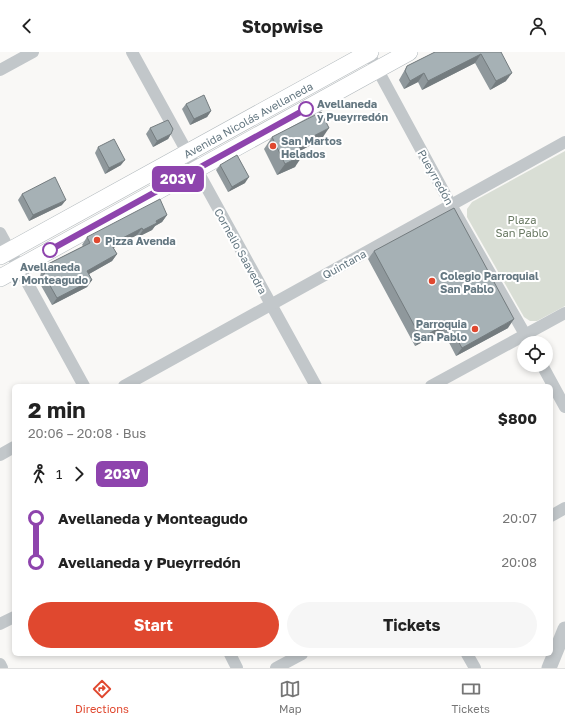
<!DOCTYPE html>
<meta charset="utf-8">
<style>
body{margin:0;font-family:"Golos Text",sans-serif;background:#f6f6f6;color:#222;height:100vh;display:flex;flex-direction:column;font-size:15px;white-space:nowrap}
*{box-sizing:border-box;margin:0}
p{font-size:13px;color:#767676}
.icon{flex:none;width:22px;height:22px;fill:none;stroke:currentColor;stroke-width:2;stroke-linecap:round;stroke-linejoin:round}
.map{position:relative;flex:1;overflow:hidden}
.details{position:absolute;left:12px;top:332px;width:541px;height:272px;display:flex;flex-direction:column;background:#fff;border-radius:6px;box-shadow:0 2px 6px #0003}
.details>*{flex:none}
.badge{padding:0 8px;border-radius:6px;font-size:14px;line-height:26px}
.tools{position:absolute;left:517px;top:284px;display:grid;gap:8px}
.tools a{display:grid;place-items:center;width:36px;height:36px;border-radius:50%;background:#fff;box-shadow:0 2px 6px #0003;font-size:20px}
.map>.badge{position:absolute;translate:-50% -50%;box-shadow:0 0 0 2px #fff}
.legs{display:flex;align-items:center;gap:6px;height:44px;padding:0 16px;font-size:13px}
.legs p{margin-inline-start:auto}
.headline{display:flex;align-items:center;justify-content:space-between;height:68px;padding:0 16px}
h1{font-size:22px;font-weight:700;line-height:30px}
.button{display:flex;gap:8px;margin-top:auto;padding:8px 16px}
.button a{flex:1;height:46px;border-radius:24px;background:#e0482f;color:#fff;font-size:16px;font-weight:700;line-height:46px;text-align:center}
.button a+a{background:#f6f6f6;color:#222}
ul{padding:0 16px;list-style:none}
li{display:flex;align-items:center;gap:14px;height:44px;font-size:15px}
li i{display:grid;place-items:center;width:6px;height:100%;margin:0 5px;background:currentColor}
li i::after{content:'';width:10px;height:10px;margin:-5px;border:3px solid;border-radius:50%;background:#fff}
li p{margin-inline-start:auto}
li:first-child i{background:linear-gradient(#0000 50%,currentColor 0)}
li:last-child i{background:linear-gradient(currentColor 50%,#0000 0)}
header{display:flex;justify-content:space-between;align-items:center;height:52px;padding:0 16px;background:#fff;font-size:18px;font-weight:700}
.dock{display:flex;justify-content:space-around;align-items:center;height:56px;border-top:1px solid #e0e0e0;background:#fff;font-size:11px;color:#767676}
.dock a{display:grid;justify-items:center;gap:2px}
.dock .active{color:#e0482f}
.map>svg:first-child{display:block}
</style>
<header><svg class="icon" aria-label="back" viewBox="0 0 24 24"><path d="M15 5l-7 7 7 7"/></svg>Stopwise<svg class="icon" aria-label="person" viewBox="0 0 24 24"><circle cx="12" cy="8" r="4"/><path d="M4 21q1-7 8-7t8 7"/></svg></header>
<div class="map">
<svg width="565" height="616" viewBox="0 0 565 616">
<rect width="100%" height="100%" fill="#f9f8f6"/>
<path fill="#d9ded5" d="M565,99V254L537,269H530L524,265L467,165V157L472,150Z"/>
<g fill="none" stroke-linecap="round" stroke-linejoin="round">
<defs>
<g id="secondary">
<path id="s1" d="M0,204L370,0"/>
<path d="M0,226L409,0"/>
</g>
</defs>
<use href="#secondary" stroke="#b2b9bd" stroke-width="18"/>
<g stroke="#c2c7ca" stroke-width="12">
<path d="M132,0L316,334"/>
<path d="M368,0L451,153L530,291"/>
<path d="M0,18L33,0"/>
<path d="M0,181L84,334"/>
<path d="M542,313L565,355"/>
<path d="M124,334L565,90"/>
<path d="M431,334L565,261"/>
<path d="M0,403L14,395"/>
<path d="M551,464L565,456"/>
<path d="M0,572L14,565"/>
<path d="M230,602L237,616"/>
<path d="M467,602L475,616"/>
<path d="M0,612L2,616"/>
<path d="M276,616L302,602"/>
</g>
<path stroke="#c2c7ca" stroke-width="15" d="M549,616L565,577"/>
<use href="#secondary" stroke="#fff" stroke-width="17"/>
</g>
<g fill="#8f989c">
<path d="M435,0H501L506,29L490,38L475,11L422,38L418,30L404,37L399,28L407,14Z"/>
<path d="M186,52L211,59L207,65L190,73L182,57Z"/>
<path d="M150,76L171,82L168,87L153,95L146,82Z"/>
<path d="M272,85L321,88L301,98L295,115L277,123L264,97Z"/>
<path d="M98,95L121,113L105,122L95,101Z"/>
<path d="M220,113L245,131L228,140L216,118Z"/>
<path d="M22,142L62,153L29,169L18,148Z"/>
<path d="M167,163L162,170L155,174L152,178L138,185L137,183L113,196L117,202L112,209L89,222L92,228L87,235L52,253L39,230L41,220L46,213L83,194L82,193L87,185Z"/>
<path d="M374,199L508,276L456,304L443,279L415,294L368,207Z"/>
</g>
<g fill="#747c7f">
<path d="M481,2L475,11L422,38L428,29Z"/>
<path d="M424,21L418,30L404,37L410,29Z"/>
<path d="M512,21L506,29L490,38L496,29Z"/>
<path d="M211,59L207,65L190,73L194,67Z"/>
<path d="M329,76L321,88L290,104L298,92Z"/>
<path d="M171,82L168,87L153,95L157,89Z"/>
<path d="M303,103L295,115L277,123L285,112Z"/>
<path d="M125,108L121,113L105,122L109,116Z"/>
<path d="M249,125L245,131L228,140L232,135Z"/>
<path d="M66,148L62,153L29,169L33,163Z"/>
<path d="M167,163L162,170L155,174L152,178L138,185L143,178L156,169Z"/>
<path d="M142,176L137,183L106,200L111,192Z"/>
<path d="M117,202L112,209L82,226L87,219Z"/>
<path d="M92,228L87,235L52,253L57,246Z"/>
<path d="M514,267L508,276L456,304L462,296Z"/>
<path d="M448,271L443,279L415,294L421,286Z"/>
</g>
<g fill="#a6b1b5" stroke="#747c7f">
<path d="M435,0H501L512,21L496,29L481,2L428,29L424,21L410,29L405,19L407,14Z"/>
<path d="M204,43L211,59L194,67L186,52Z"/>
<path d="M321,60L329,76L298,92L303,103L285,112L272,85Z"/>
<path d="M168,68L173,77L171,82L157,89L150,76Z"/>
<path d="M114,87L125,108L109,116L98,95Z"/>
<path d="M237,103L249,125L232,135L220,113Z"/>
<path d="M55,125L66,148L33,163L22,142Z"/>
<path d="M160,147L167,163L156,169L157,171L143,178L142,176L111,192L117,202L87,219L92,228L57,246L44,223L46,213L90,191L87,185Z"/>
<path d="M454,156L514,267L462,296L448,271L421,286L374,199Z"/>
</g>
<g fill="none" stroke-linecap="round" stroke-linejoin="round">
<defs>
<path id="line-1" d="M50,198L306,57"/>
</defs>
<use href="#line-1" stroke="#fff" stroke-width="9"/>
<use href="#line-1" stroke="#8e44ad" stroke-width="6"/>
</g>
<g fill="#fff" stroke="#8e44ad" stroke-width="2">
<circle cx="306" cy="57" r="7"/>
<circle cx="50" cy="198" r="7"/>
</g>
<g fill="#e0482f" stroke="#fff" stroke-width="1.5">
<circle cx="273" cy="94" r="4"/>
<circle cx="97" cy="188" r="4"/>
<circle cx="432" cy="229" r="4"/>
<circle cx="475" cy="277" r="4"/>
</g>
<g text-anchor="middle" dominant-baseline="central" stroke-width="4" stroke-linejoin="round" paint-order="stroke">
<g font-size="11" font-weight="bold" fill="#647781" stroke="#fff" text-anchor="start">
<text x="317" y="51">Avellaneda<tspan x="317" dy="13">y Pueyrredón</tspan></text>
<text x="50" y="214" text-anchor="middle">Avellaneda<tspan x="50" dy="13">y Monteagudo</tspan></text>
</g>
<g font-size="11" fill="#647781" stroke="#fff">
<text stroke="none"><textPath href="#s1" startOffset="283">Avenida Nicolás Avellaneda</textPath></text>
<text transform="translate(436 125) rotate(61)">Pueyrredón</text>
<text transform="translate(241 199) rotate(61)">Cornelio Saavedra</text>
<text transform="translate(344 212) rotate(-29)">Quintana</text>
</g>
<g font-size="11" font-weight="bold" fill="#647781" stroke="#fff" text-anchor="start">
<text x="281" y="88">San Martos<tspan x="281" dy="13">Helados</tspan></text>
<text x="105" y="188">Pizza Avenda</text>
<text x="440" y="223">Colegio Parroquial<tspan x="440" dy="13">San Pablo</tspan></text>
<text x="467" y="271" text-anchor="end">Parroquia<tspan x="467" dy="13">San Pablo</tspan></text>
</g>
<g font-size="11" fill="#697963" stroke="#fff">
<text x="522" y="167">Plaza<tspan x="522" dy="13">San Pablo</tspan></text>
</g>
</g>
</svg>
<div class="tools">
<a><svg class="icon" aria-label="locate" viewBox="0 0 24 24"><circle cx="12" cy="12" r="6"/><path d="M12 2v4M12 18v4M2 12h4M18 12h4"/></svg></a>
</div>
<b class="badge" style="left:178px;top:127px;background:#8e44ad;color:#fff">203V</b>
<section class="details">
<div class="headline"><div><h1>2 min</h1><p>20:06 – 20:08 · Bus</p></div><b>$800</b></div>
<div class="legs"><svg class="icon" aria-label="walk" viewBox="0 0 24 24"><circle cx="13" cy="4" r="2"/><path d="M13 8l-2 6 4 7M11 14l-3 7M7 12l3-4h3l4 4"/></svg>1<svg class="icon" aria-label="forward" viewBox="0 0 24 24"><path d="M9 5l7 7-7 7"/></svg><b class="badge" style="background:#8e44ad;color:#fff">203V</b></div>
<ul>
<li><i style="color:#8e44ad"></i><b>Avellaneda y Monteagudo</b><p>20:07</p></li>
<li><i style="color:#8e44ad"></i><b>Avellaneda y Pueyrredón</b><p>20:08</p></li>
</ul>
<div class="button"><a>Start</a><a>Tickets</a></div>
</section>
</div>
<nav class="dock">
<a class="active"><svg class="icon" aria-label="directions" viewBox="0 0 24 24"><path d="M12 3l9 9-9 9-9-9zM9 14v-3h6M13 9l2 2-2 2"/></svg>Directions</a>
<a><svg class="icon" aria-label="map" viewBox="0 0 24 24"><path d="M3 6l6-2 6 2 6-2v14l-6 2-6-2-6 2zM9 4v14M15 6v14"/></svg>Map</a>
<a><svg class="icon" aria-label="tickets" viewBox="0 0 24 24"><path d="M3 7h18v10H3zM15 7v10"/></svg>Tickets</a>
</nav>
